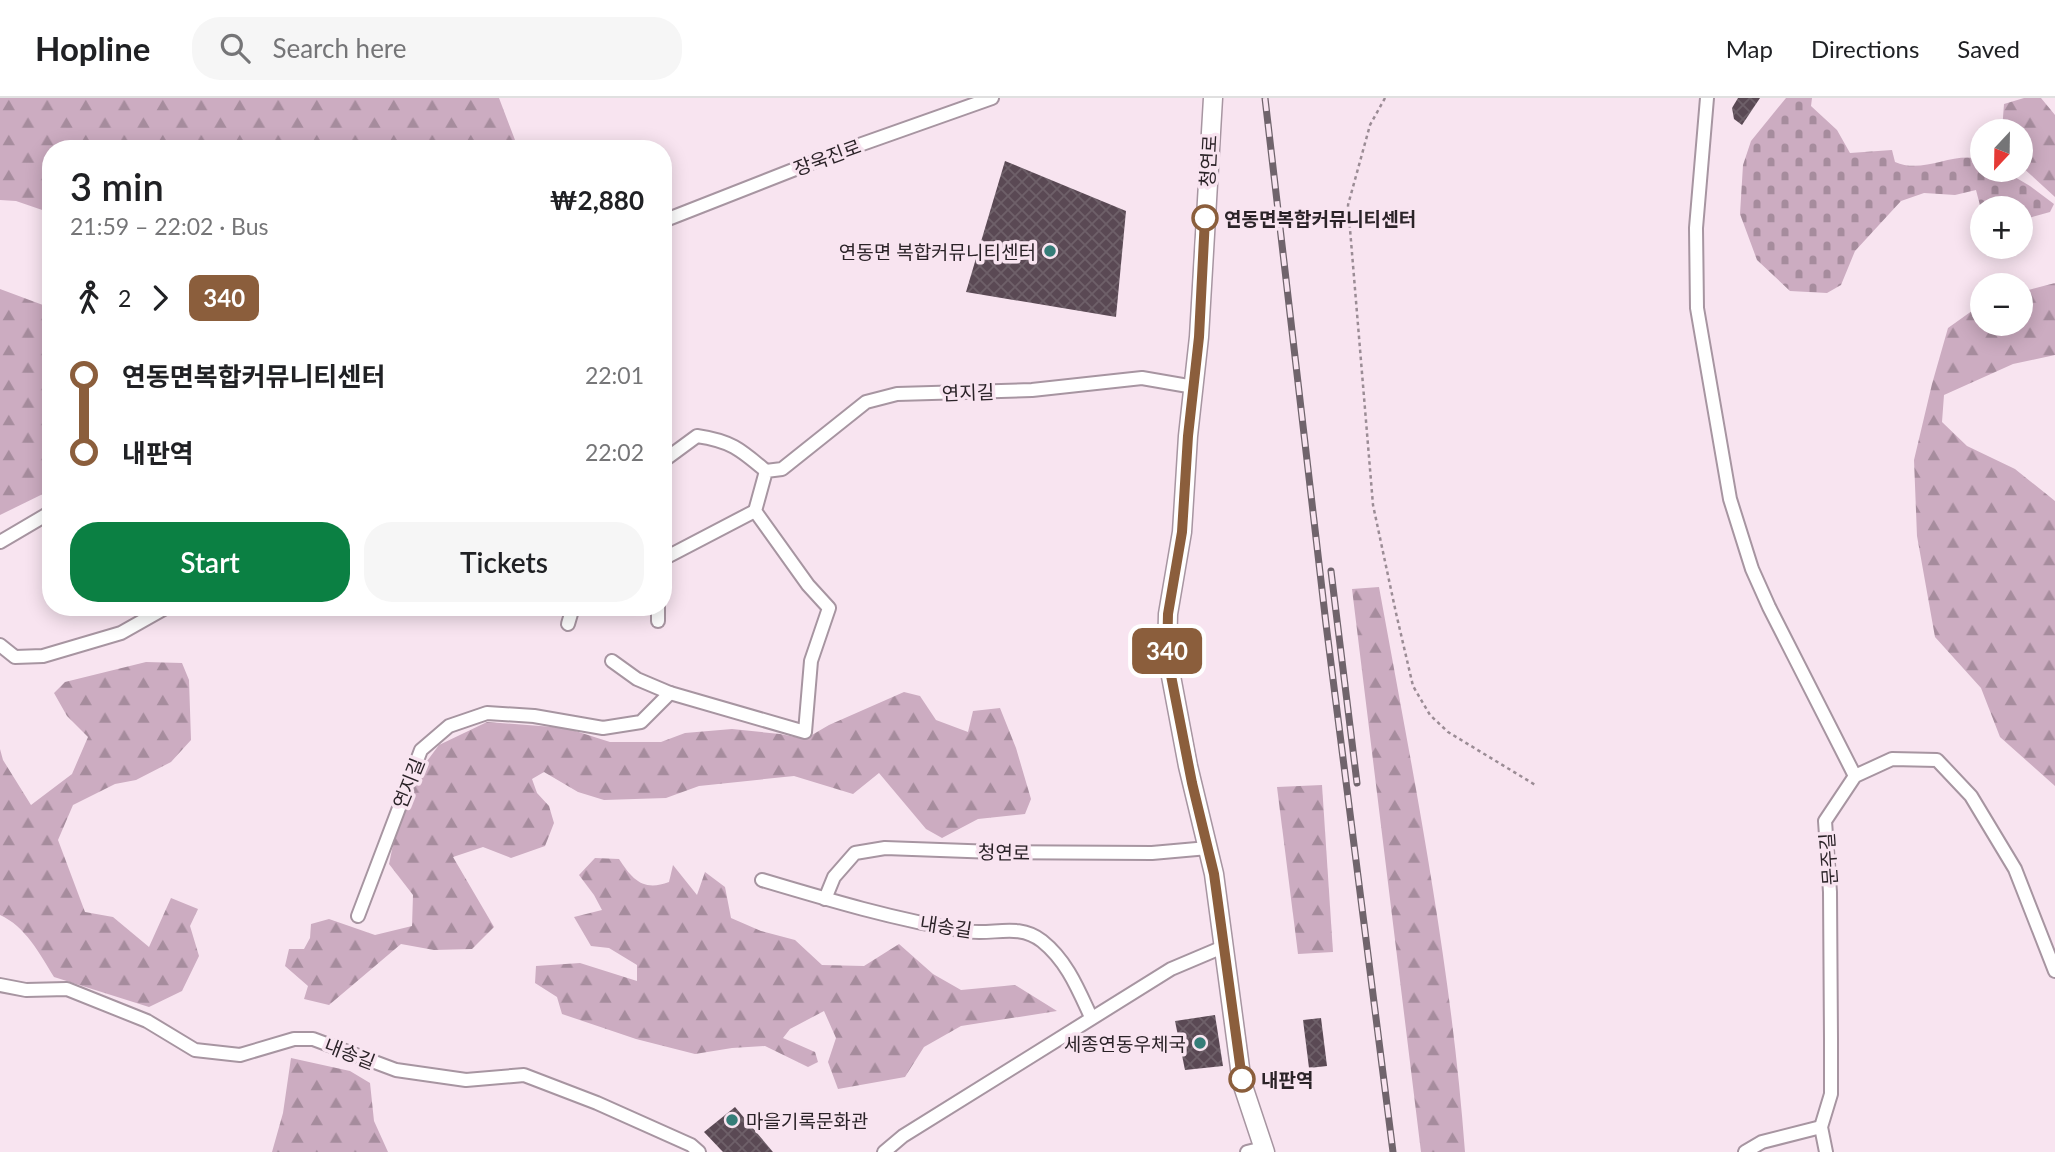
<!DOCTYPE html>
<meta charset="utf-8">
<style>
body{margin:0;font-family:Lato,"Noto Sans KR",sans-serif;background:#f6f6f6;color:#202124;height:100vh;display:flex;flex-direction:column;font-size:26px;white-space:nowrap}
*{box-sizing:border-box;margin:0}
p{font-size:23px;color:#757577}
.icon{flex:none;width:38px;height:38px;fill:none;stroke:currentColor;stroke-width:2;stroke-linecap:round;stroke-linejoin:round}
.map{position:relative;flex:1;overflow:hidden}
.drawer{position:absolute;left:42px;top:42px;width:630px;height:476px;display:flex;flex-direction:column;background:#fff;border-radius:28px;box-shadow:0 4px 18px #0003}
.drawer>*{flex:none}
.badge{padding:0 14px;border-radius:10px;font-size:24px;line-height:46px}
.needle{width:46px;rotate:202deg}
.tools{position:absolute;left:1970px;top:21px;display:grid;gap:14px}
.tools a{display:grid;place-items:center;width:63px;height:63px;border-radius:50%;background:#fff;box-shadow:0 4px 18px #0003;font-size:35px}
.map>.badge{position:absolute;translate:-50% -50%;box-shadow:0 0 0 4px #fff}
.legs{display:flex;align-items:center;gap:10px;height:77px;padding:0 28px;font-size:23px}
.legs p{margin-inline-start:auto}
.overview{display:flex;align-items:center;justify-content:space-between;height:119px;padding:0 28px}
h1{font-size:38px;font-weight:600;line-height:52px}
.action{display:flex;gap:14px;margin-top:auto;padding:14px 28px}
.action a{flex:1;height:80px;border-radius:28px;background:#0b8043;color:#fff;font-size:28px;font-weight:600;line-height:80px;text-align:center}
.action a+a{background:#f6f6f6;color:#202124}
ul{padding:0 28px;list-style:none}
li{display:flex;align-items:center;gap:24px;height:77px;font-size:26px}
li i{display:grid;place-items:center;width:10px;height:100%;margin:0 9px;background:currentColor}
li i::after{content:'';width:18px;height:18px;margin:-9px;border:5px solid;border-radius:50%;background:#fff}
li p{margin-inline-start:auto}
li:first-child i{background:linear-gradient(#0000 50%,currentColor 0)}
li:last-child i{background:linear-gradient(currentColor 50%,#0000 0)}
header{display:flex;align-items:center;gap:42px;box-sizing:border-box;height:98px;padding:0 35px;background:#fff;border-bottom:2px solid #e0e0e0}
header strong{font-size:33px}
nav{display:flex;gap:38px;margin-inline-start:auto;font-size:24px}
.search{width:490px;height:63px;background:#f6f6f6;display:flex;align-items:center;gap:18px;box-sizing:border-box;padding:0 24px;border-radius:28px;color:#757577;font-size:26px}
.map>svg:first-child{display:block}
</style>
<header>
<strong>Hopline</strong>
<div class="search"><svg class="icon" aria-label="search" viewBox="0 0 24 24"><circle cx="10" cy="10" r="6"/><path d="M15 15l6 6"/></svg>Search here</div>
<nav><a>Map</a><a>Directions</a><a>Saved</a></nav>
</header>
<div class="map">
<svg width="2055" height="1054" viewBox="0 0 2055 1054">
<defs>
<pattern id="forest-firs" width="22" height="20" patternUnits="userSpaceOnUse" patternTransform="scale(1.75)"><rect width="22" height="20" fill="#ccacc1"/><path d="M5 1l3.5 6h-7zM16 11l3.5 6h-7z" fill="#a68c9d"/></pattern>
<pattern id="cemetery-stones" width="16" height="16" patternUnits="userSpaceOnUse" patternTransform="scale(1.75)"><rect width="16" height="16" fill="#ccacc1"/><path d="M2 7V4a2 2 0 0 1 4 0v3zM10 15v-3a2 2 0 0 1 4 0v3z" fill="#a68c9d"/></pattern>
<pattern id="building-cross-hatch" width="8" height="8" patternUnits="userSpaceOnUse" patternTransform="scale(1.75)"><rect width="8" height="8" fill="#5a4954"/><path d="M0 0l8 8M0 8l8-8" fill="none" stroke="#6e6069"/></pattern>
</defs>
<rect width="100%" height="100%" fill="#f8e4f0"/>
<g fill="url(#forest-firs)">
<path d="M0,0H499L515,42L507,51H51V115L16,103L0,102Z"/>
<path d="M2024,0H2041L2055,17V99L2021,68V33H2002L2004,6Z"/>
<path d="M2055,185V257L2013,266L1944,297L1942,324L1967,348L2015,371L2055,403V688L2000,639L1981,590L1935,539L1917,438L1914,362L1932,286L1948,230L1983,205V226H2021V194Z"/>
<path d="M0,191L51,210V392L0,417Z"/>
<path d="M1379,489C1413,676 1451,863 1465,1054H1421L1352,491Z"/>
<path d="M146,564L182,565L189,582L191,642L171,664L136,682L115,686L73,707L58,742L85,814L113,819L149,849L171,800L198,811L190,828L199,858L182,893L149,909L54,879C40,856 25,828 0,817V651L3,662L31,707L72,676L88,639L67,618L54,595L65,584Z"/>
<path d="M904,594L920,598L936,622L968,634L973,613L1000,610L1016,650L1031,701L1025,716L978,721L942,740L926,731L879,675L853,696L794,678L699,688L666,700L604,702L578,694L544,674L532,681L537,695L549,708L554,725L545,748L511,760L483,749L453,759L494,829L472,851L434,852L401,846L329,907L304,901L308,888L285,868L289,851H304L310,840L311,826L329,821L375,837L412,828L413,797L389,766L404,694L439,647L487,624L566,630L610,644H661L685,635L732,631L780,636L805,641L829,627Z"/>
<path d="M1322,687L1333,854L1298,856L1277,689Z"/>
<path d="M595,760L619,761C632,781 643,794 669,784L673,767L697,797L705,774L725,789L731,820L761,833L795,842L822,867L864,868L899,846L933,876L961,892L1015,887L1057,913L961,928L924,949L905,979L838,991L828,964L836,940L824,913L790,931L783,940L815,954L818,964L808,969L765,948L732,950L695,956L636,941L562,916L557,899L535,885L536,868L580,865L637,883V867L609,850L591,848L574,819L602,812L594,797L579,777Z"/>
<path d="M291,960L350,973L370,985L374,1023L388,1054H272L283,1015Z"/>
</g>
<path fill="url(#cemetery-stones)" d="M1786,0H1812L1811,8L1837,32L1850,55L1892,52L1895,64C1924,77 1954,52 1983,62V72H2003L2030,88L2054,106L2050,114L2021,122V110H1983V119L1976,92L1955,97L1924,95L1901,103L1855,153L1841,187L1827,195L1790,193L1757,162L1740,116L1743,67L1751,43Z"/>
<g fill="url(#building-cross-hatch)">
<path d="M1738,0H1760L1742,27L1734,21L1732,10Z"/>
<path d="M1005,63L1126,113L1116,219L966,194Z"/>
<path d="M1215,917L1223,968L1185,972L1175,923Z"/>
<path d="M1321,920L1327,968L1309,970L1303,922Z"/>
<path d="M735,1009L773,1054H723L704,1034Z"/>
</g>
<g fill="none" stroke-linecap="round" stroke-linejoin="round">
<defs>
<g id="minor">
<path d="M1707,0L1696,130L1697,210L1730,401L1752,471L1769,509L1855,678"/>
<path d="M663,123L831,57L992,0"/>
<path d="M663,363L697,338C731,343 740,351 766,373"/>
<path d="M0,444L51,414"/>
<path d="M663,461L755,413"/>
<path d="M658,509V523"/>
<path d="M568,526L573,509"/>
<path d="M0,547L15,559L43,558L121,535L167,509"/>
<path d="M612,563L637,581L670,595L805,634L811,563L829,510L808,487L755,413L766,373L782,371L866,304L897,296L1032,292L1142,280L1194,289"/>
<path d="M762,782C829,802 896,822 965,833C992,838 1018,824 1042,843C1067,863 1078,891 1091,919"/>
<path d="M825,801L834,779L855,755L885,750L995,754L1152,755L1208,750"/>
<path d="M358,818L421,652L449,628L487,615L534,618L603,630L641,624L670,595"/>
<path d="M0,887L26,892L67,891L147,923L195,952L240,957L294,941H313L396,972L466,982L524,977L597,1005L691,1047L699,1054"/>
<path d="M884,1054L903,1038L1171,871L1223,849"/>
<path d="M1247,1054L1263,1050"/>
<path d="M1745,1054L1762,1044L1821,1029"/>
<path d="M1826,1054L1821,1029L1831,996V941L1830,794L1825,723L1855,678L1892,661L1937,662L1971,698L2015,771L2055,873"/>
</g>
<path id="secondary" d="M1213,0L1199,239L1188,338L1182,434L1168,516L1167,557L1188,668L1214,776L1242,985L1265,1054"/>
</defs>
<use href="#minor" stroke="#a795a1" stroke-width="16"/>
<use href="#secondary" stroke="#a795a1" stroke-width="21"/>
<path stroke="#9b8c95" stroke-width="2.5" stroke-dasharray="3.5 3.5" stroke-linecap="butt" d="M1385,0L1370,27L1348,107L1373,407L1396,515L1413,588L1430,617L1448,634L1537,688"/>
<use href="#minor" stroke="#fff" stroke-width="12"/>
<use href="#secondary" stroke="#fff" stroke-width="18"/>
<defs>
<g id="rail">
<path d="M1265,0L1326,526L1393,1054"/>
<path d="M1331,473L1357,685"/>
</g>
</defs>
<use href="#rail" stroke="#70646c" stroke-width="7"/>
<use href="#rail" stroke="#f8e4f0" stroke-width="4.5" stroke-dasharray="13" stroke-linecap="butt"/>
</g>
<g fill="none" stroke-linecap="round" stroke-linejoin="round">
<defs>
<path id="line-1" d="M1205,120L1199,239L1188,338L1182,434L1168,516L1167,557L1192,685L1214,776L1242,981"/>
</defs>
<use href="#line-1" stroke="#fff" stroke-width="16"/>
<use href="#line-1" stroke="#8b5e3c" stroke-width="10"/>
</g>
<g fill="#fff" stroke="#8b5e3c" stroke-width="3.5">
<circle cx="1205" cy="120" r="12"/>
<circle cx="1242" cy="981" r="12"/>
</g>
<g fill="#357d78" stroke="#f8e4f0" stroke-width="2.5">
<circle cx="1050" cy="153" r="7"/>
<circle cx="1200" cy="945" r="7"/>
<circle cx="732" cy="1022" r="7"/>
</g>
<g text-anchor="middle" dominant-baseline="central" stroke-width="7" stroke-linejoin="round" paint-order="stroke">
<g font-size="19" fill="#2b2328" stroke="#f8e4f0">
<text transform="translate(827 59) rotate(-20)">장욱진로</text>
<text transform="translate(1208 63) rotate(-87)">청연로</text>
<text transform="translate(968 294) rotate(-2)">연지길</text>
<text transform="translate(408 685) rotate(-68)">연지길</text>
<text transform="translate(1004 754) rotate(1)">청연로</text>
<text transform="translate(1828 761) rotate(-94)">문주길</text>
<text transform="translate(946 828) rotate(9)">내송길</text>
<text transform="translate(350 955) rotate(21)">내송길</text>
</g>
<g font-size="19" font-weight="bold" fill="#2b2328" stroke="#f8e4f0" text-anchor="start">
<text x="1224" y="120">연동면복합커뮤니티센터</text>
<text x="1261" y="981">내판역</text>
</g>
<g font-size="19" fill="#2b2328" stroke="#f8e4f0" text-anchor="end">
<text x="1036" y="153">연동면 복합커뮤니티센터</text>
<text x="1186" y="945">세종연동우체국</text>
<text x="746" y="1022" text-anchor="start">마을기록문화관</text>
</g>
</g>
</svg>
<div class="tools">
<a><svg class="needle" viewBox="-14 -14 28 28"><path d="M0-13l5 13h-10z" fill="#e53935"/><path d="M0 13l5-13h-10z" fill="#757577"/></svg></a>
<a>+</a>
<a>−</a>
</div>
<b class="badge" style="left:1167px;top:553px;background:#8b5e3c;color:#fff">340</b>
<section class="drawer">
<div class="overview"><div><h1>3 min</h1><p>21:59 – 22:02 · Bus</p></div><b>₩2,880</b></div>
<div class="legs"><svg class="icon" aria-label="walk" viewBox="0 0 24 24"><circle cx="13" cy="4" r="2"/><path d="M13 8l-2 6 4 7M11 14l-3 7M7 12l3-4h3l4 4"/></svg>2<svg class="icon" aria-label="forward" viewBox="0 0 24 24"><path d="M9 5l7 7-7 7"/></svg><b class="badge" style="background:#8b5e3c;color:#fff">340</b></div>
<ul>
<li><i style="color:#8b5e3c"></i><b>연동면복합커뮤니티센터</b><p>22:01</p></li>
<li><i style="color:#8b5e3c"></i><b>내판역</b><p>22:02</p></li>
</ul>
<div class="action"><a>Start</a><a>Tickets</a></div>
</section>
</div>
